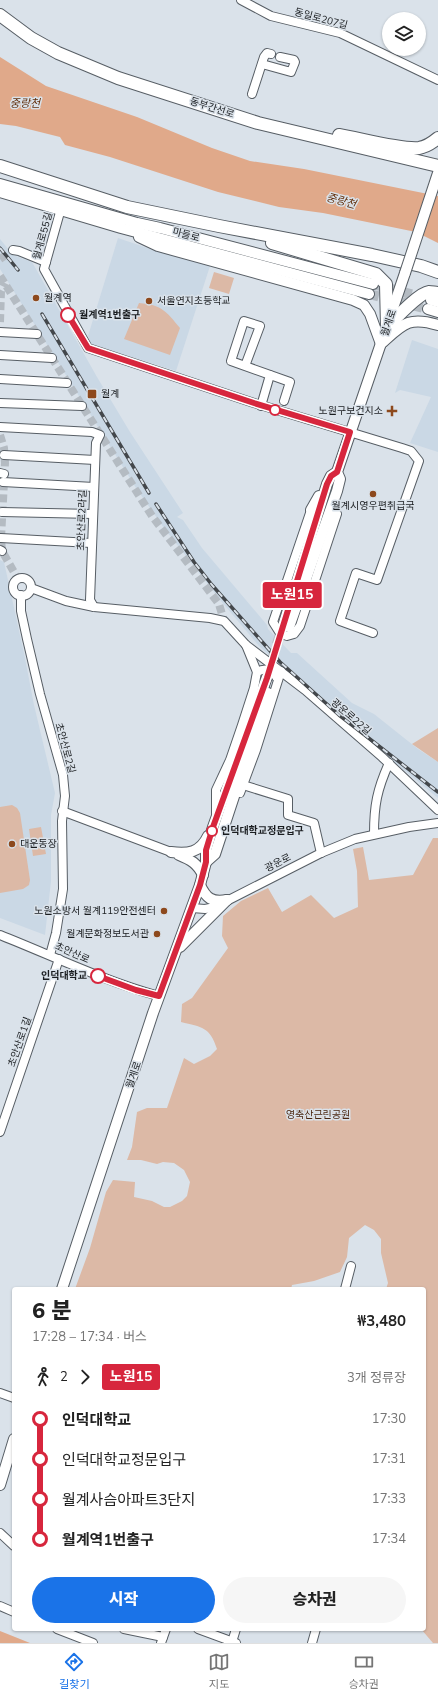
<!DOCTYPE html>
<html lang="ko">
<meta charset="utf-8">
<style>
body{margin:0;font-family:"Nunito Sans","Noto Sans KR",sans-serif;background:#f6f6f6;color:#222;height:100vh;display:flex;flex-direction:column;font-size:15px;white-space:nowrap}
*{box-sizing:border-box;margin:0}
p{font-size:13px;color:#767676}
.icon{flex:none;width:22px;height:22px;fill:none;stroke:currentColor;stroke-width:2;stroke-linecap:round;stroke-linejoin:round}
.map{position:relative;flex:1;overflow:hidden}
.drawer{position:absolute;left:12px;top:1287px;width:414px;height:344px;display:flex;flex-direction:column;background:#fff;border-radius:4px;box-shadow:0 1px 3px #0004}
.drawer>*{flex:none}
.badge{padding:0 8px;border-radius:3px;font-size:14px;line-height:26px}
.tools{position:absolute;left:382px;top:12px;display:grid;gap:8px}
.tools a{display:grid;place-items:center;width:44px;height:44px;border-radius:50%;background:#fff;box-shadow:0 1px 3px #0004;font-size:20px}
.map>.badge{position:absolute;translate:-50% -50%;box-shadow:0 0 0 2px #fff}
.legs{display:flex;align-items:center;gap:6px;height:44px;padding:0 20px;font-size:13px}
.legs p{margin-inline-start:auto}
.summary{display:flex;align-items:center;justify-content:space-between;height:68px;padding:0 20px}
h1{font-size:22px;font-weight:800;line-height:30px}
.cta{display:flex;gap:8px;margin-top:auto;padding:8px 20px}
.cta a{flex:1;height:46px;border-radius:24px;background:#1a73e8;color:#fff;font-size:16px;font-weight:800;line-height:46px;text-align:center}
.cta a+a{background:#f6f6f6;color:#222}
ul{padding:0 20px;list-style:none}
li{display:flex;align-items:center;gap:14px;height:40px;font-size:15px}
li i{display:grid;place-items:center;width:6px;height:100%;margin:0 5px;background:currentColor}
li i::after{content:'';width:10px;height:10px;margin:-5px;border:3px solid;border-radius:50%;background:#fff}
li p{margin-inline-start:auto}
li:first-child i{background:linear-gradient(#0000 50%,currentColor 0)}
li:last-child i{background:linear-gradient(currentColor 50%,#0000 0)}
.tab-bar{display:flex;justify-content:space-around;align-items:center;height:56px;border-top:1px solid #e0e0e0;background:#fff;font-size:11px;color:#767676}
.tab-bar a{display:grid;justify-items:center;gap:2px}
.tab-bar .selected{color:#1a73e8}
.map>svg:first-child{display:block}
</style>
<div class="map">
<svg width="438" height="1643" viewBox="0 0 438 1643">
<rect width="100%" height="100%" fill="#dae2ea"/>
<g fill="#cad8e5">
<path d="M118,238L156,251L210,266L176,371L91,344L88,336Z"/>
<path d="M0,239L13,255L32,262L97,377L130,432L183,513L177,517L183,520L202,548L267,625L268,629L291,653H297L352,703L374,714L418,749L438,762V798L319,700L259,646L221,601L164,528L136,488L0,269Z"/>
<path d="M412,340L438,349V452L410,443L431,397L400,390L395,393Z"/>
<path d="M0,560L4,562L25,658L34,705L55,793L51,815V881L45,935L0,918Z"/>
</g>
<g fill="#dcb9a6">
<path d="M214,272L234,278L229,294L209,288Z"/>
<path d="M139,303C162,305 166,311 180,328L170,355L124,339Z"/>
<path d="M438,728V762L412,744Z"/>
<path d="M12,805L17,808L20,813L30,880L29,885L23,889L0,893V807Z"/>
<path d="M41,827L46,854L33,856L29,829Z"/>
<path d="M433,838H438V1643H433L421,1629H424V1289H386L388,1283L381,1253V1239L374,1230L365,1225L349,1238L347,1257L340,1272L314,1281L292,1285L291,1289H75L90,1248L106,1192L113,1180L135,1182L134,1197L152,1201L164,1207H170L182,1201L187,1196L190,1182L184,1170L174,1163L163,1162L157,1164L141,1160H127L132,1147L137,1112L147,1108H167L184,1058L194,1064L210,1056L217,1049C210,1027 202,1027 181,1022L182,1004L192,998L228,948L222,936L223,916L241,901L268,888L282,912L311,895L334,918L358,907L357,871L353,849L363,847L369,880L413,875Z"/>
</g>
<g fill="#e0a98a">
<path d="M0,57L46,86L137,117L212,148L250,161L304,169L438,196V243L416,232L323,213L279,207L218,192L110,157L65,145L60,137L16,126L0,124Z"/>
<path d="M0,1631L30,1643H0Z"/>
</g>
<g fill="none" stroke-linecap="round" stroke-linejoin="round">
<g stroke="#b4bbc2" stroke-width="8" stroke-dasharray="8 4" stroke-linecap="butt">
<path d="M0,259L13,250"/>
<path d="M0,276L152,516L219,604L224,621"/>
<path d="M0,322L1,291L5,283"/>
<path d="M0,435L4,448L5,463L1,538L2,551L18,579"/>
</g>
<g stroke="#b4bbc2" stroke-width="10" stroke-dasharray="10 5" stroke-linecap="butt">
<path d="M373,284L425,298"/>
<path d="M369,294L428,309"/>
<path d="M268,673L283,625"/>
</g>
<defs>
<g id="minor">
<path d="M241,0L271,16L340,33L438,80"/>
<path d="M262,64L291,72L295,62L294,60L280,57"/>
<path d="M252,94L264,57L267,53L271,54"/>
<path d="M62,205L44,269L88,348L254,403L402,448L411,451L419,461L377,580L356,573L340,621L373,633"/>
<path d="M13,250L19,251L46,262"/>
<path d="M0,332L37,334"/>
<path d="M0,355L52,358"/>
<path d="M245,366L260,326L244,321L231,361L290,382L284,401"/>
<path d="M0,379L67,383"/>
<path d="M0,403L82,406"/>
<path d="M261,406L270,375"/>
<path d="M0,427L92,432L100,435L96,443L90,600L94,607"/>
<path d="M4,455L95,460"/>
<path d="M0,473L4,474"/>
<path d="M3,482L94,487"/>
<path d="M311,510L273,622L280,633L287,636L294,634L300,626L337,514"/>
<path d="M2,512L93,514"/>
<path d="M1,538L91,543"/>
<path d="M0,550L2,551"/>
<circle cx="22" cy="587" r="9"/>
<path d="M31,588L66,601L94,607L210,618L224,621L246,645L305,690L382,757L438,810"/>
<path d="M21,595V611L27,639L40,694L63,775L65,796L62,821L63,889L56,933L50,955"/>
<path d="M257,672C264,668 273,668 276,677"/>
<path d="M243,785L288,799V815L314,823L321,853"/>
<path d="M240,793L256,750L281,671"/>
<path d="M62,811L171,852"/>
<path d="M216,813V790L230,760L242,725L254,688L257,672L246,645"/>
<path d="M374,834C374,805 377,790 389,763"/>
<path d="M192,908L205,909L215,907L321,853L355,839L409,827L438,823"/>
<path d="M0,935C53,956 104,981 159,996"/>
<path d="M0,1132L59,959"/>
<path d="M345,1289L351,1266"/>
<path d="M0,1393L14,1398"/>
<path d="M0,1533L14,1546"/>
<path d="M0,1606L14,1612"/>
<path d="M57,1629L93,1643"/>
<path d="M124,1629L163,1637"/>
<path d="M198,1629L236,1643"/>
<path d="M232,1642L236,1629"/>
<path d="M161,1643L166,1629"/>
<path d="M312,1643L316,1629"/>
</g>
<g id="major">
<path d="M0,184L137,223L160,228L373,284"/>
<path d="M0,192L121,228L369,294"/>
<path d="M139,237L158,246L353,300L364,305L370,314L381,344"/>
<path d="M431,300L438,302"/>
<path d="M428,309L438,312"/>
<path d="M383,342C403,324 409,316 438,325"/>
<path d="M311,510L319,496"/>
<path d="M284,623L327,484L331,476L337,472"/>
<path d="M289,627L337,491L340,479L337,472L405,273"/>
<path d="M171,852C188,854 200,853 208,836"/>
<path d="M179,855C191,860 197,863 203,875"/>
<path d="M206,862L215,854L268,693"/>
<path d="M200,885C206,898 212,903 227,900"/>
<path d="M180,947L227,900"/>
<path d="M62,1289L153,1013L200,885L206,862V850L213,827L267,677"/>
<path d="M0,1485L14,1439"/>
</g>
<g id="highway">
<path d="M0,15L31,38L58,53L118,78L258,123L438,166"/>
<path d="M339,135C358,138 401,150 419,148C426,147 432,143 438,138"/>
<path d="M0,166L127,207L219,226L372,255L421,266L438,272"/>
<path d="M272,243L376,274L386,284L387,327"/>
<path d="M387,327C395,319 419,293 429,292C432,292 435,293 438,293"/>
</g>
</defs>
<use href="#minor" stroke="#575e65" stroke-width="10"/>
<use href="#major" stroke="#575e65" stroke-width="12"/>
<use href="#highway" stroke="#575e65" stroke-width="14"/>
<use href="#minor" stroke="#fff" stroke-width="8"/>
<use href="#major" stroke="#fff" stroke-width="10"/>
<use href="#highway" stroke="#fff" stroke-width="12"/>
<defs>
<g id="rail">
<path d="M0,248L18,270"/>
<path d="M42,314L149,493"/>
<path d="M156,504L194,562L212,585L280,662L339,715L438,792"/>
</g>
</defs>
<use href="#rail" stroke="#43474b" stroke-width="3.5"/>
<use href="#rail" stroke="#dae2ea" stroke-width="2" stroke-dasharray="6" stroke-linecap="butt"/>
<defs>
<path id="major-bridge" d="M405,273L438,173"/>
</defs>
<use href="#major-bridge" stroke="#575e65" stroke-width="12" stroke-linecap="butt"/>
<use href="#major-bridge" stroke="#fff" stroke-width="10"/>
</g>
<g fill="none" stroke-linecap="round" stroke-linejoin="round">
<defs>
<path id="line-1" d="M68,315L88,348L254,403L350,432L337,472L331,476L327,484L267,678L213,827L206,850V862L200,885L159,996L136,990L98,976"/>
</defs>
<use href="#line-1" stroke="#fff" stroke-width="9"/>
<use href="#line-1" stroke="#d7263d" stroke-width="6"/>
</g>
<g fill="#8d491d" stroke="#dae2ea" stroke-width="1.5">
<circle cx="36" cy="298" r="4"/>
<circle cx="149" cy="301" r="4"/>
<rect x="87" y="389" width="10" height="10" rx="2"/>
<path d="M390 405h4v4h4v4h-4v4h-4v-4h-4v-4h4z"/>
<circle cx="373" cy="494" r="4"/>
<circle cx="12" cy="844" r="4"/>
<circle cx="164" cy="911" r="4"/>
<circle cx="157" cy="934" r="4"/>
</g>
<g fill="#fff" stroke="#d7263d" stroke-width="2">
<circle cx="68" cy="315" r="7"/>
<circle cx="275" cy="410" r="5"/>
<circle cx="212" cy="831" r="5"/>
<circle cx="98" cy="976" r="7"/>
</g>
<g text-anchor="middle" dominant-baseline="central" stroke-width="3" stroke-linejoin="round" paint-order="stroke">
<g font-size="10" fill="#1a1d20" stroke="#dae2ea">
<text transform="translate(321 19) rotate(15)">동일로207길</text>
<text transform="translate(212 108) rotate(18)">동부간선로</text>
<text transform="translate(186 235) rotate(15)">마들로</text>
<text transform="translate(43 236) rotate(-75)">월계로55길</text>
<text transform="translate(389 323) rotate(-71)">월계로</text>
<text transform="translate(82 520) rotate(-88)">초안산로2라길</text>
<text transform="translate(351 717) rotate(41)">광운로22길</text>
<text transform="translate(65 748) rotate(75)">초안산로2길</text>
<text transform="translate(278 863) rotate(-27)">광운로</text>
<text transform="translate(72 953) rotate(24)">초안산로</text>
<text transform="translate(20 1042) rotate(-71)">초안산로1길</text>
<text transform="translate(134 1075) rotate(-71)">월계로</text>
</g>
<g font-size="10" fill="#1a1d20" stroke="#dae2ea" text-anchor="start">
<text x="44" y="298">월계역</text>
<text x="157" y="301">서울연지초등학교</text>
<text x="101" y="394">월계</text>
<text x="383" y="411" text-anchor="end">노원구보건지소</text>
<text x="373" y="506" text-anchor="middle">월계시영우편취급국</text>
<text x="20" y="844">대운동장</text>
<text x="156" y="911" text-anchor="end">노원소방서 월계119안전센터</text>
<text x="149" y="934" text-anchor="end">월계문화정보도서관</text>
</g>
<g font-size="10" font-weight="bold" fill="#1a1d20" stroke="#dae2ea" text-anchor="start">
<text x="79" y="315">월계역1번출구</text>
<text x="221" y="831">인덕대학교정문입구</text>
<text x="87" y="976" text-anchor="end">인덕대학교</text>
</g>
<g font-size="10" fill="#4b260f" stroke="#dae2ea">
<text x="318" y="1115">영축산근린공원</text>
</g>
<g font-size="11" font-style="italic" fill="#63300d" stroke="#dae2ea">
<text x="25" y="103">중랑천</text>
<text transform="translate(341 201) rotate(15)">중랑천</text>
</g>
</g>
</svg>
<div class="tools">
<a><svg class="icon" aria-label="layers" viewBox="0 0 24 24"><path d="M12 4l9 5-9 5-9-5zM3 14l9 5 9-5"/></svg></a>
</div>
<b class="badge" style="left:292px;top:595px;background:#d7263d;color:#fff">노원15</b>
<section class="drawer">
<div class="summary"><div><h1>6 분</h1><p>17:28 – 17:34 · 버스</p></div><b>₩3,480</b></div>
<div class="legs"><svg class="icon" aria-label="walk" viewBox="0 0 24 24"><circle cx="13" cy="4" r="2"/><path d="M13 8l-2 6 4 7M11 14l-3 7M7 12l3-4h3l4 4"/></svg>2<svg class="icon" aria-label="forward" viewBox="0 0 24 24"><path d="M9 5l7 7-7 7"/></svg><b class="badge" style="background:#d7263d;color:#fff">노원15</b><p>3개 정류장</p></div>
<ul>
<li><i style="color:#d7263d"></i><b>인덕대학교</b><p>17:30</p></li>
<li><i style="color:#d7263d"></i><span>인덕대학교정문입구</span><p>17:31</p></li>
<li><i style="color:#d7263d"></i><span>월계사슴아파트3단지</span><p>17:33</p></li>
<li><i style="color:#d7263d"></i><b>월계역1번출구</b><p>17:34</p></li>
</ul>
<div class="cta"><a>시작</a><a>승차권</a></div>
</section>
</div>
<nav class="tab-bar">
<a class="selected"><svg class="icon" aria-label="directions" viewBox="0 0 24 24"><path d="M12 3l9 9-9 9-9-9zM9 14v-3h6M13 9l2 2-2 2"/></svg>길찾기</a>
<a><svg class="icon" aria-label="map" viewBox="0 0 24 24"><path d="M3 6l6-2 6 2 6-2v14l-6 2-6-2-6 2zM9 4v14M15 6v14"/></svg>지도</a>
<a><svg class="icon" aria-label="tickets" viewBox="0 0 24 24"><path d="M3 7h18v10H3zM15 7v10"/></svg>승차권</a>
</nav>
